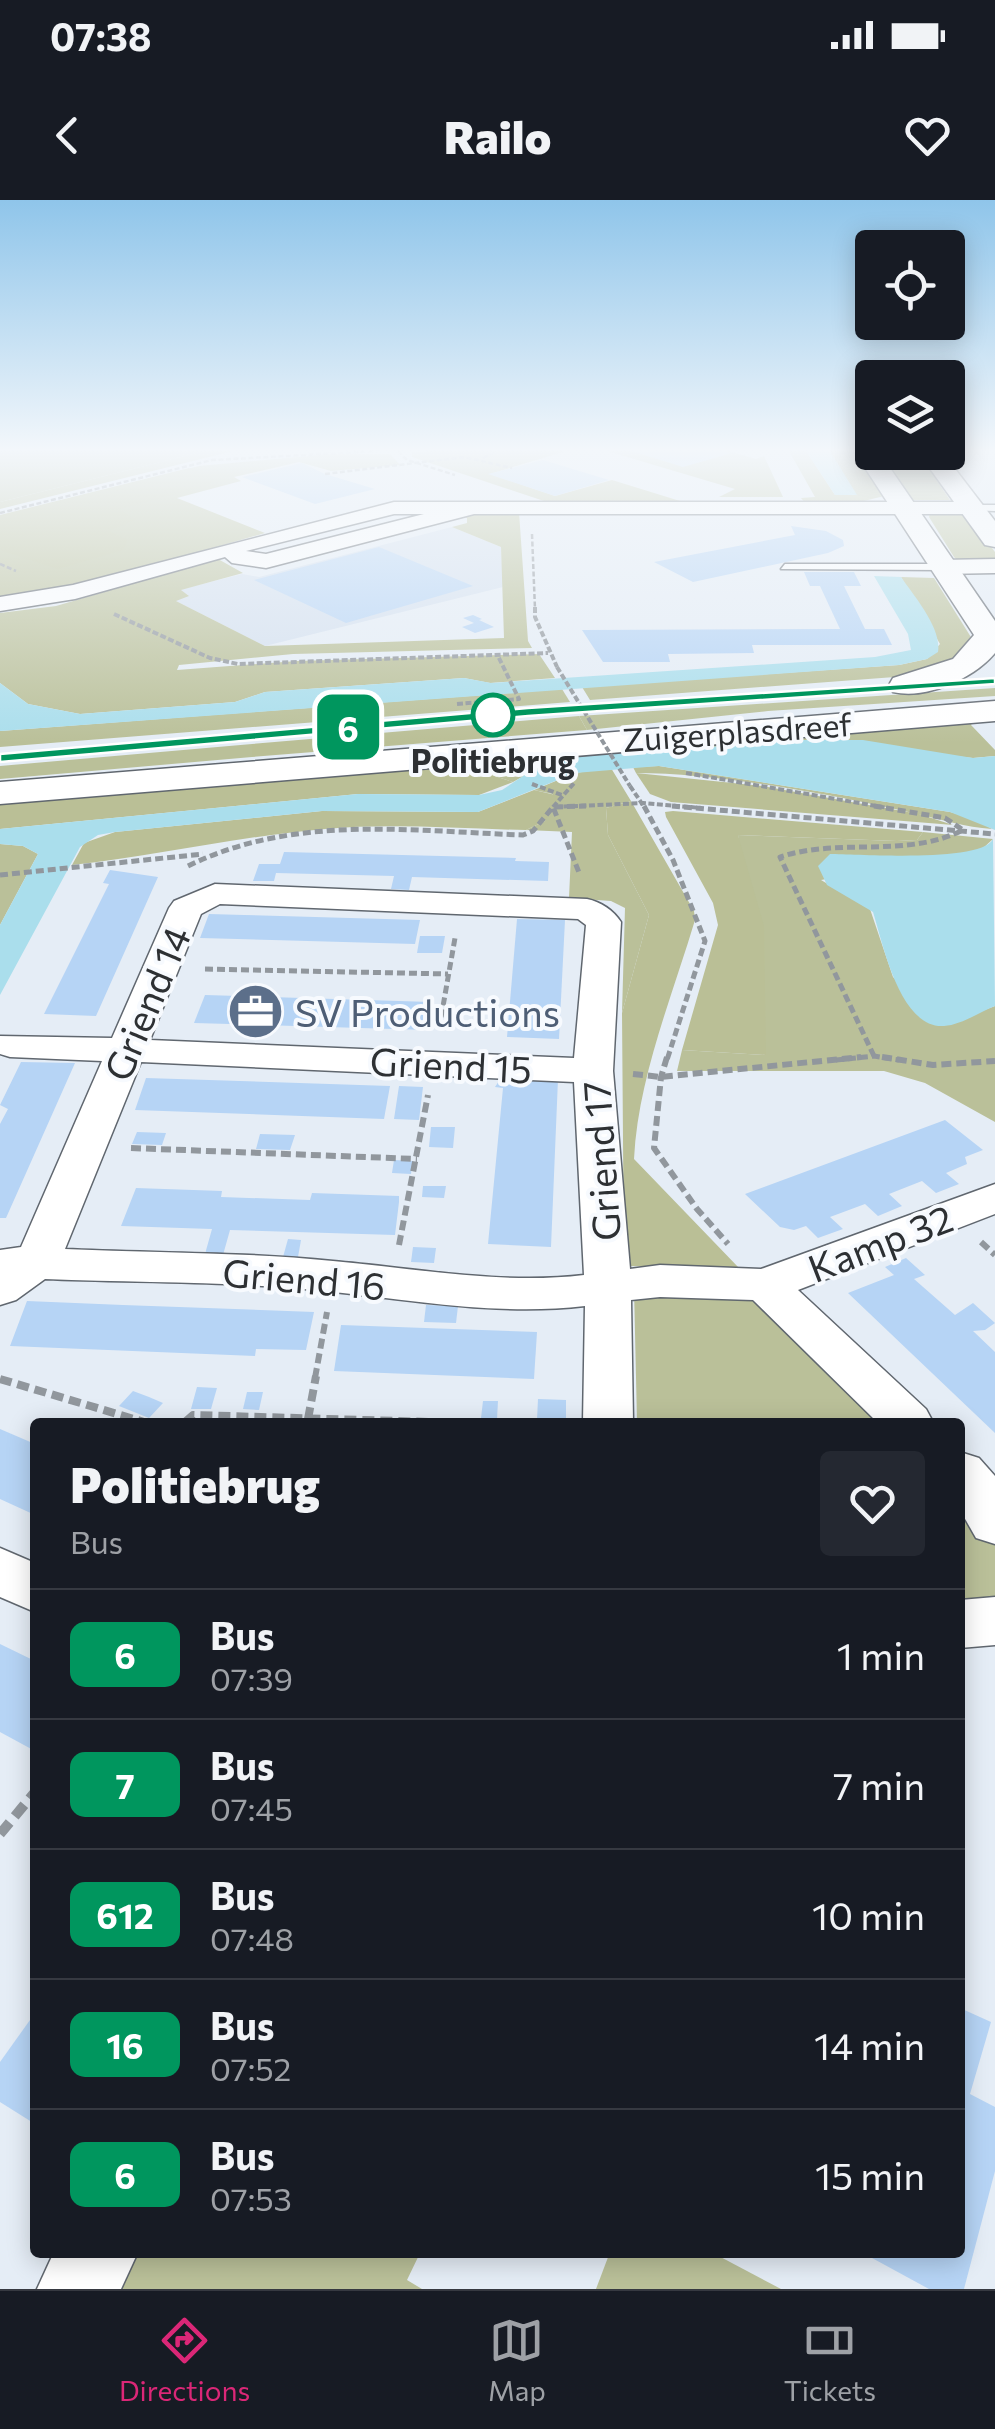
<!DOCTYPE html>
<style>
body{margin:0;font-family:Commissioner,sans-serif;background:#242831;color:#f1f3f6;height:100vh;display:flex;flex-direction:column;font-size:38px;white-space:nowrap}
*{box-sizing:border-box;margin:0}
p{font-size:32px;color:#9ea1a6}
.icon{flex:none;width:55px;height:55px;fill:none;stroke:currentColor;stroke-width:2;stroke-linecap:round;stroke-linejoin:round}
.map{position:relative;flex:1;overflow:hidden}
.sheet{position:absolute;left:30px;top:1218px;width:935px;height:840px;display:flex;flex-direction:column;background:#171b24;border-radius:10px;box-shadow:0 5px 25px #0003}
.sheet>*{flex:none}
.badge{padding:0 20px;border-radius:15px;font-size:35px;line-height:65px}
.tools{position:absolute;left:855px;top:30px;display:grid;gap:20px}
.tools a{display:grid;place-items:center;width:110px;height:110px;border-radius:10px;background:#171b24;box-shadow:0 5px 25px #0003;font-size:50px}
.map>.badge{position:absolute;translate:-50% -50%;box-shadow:0 0 0 5px #fff}
.round{display:grid;place-items:center;flex:none;width:105px;height:105px;border-radius:10px;background:#242831}
.overview{display:flex;align-items:center;justify-content:space-between;height:170px;padding:0 40px}
h1{font-size:48px;font-weight:800;line-height:75px}
ul{padding:0;list-style:none}
li{display:flex;align-items:center;gap:30px;height:130px;padding:0 40px;border-top:2px solid #363941}
li div{flex:1}
li b{display:block;font-size:38px}
li em{font-style:normal}
li .badge{min-width:110px;font-weight:700;text-align:center}
.status{display:flex;justify-content:space-between;align-items:center;height:70px;padding:0 50px;background:#171b24;direction:ltr}
.status svg{height:28px;fill:currentColor}
header{display:flex;justify-content:space-between;align-items:center;height:130px;padding:0 40px;background:#171b24;font-size:45px;font-weight:800}
.dock{display:flex;justify-content:space-around;align-items:center;height:140px;border-top:2px solid #363941;background:#171b24;font-size:28px;color:#9ea1a6}
.dock a{display:grid;justify-items:center;gap:5px}
.dock .active{color:#db2777}
.map>svg:first-child{display:block}
</style>
<div class="status"><b>07:38</b><svg viewBox="0 0 49 12"><path d="M0 12V9h3v3zM5 12V6h3v6zM10 12V3h3v9zM15 12V0h3v12zM26 1h20v11H26zM47 4h2v5h-2z"/></svg></div>
<header><svg class="icon" aria-label="back" viewBox="0 0 24 24"><path d="M15 5l-7 7 7 7"/></svg>Railo<svg class="icon" aria-label="heart" viewBox="0 0 24 24"><path d="M12 20l-8-8c-3-5 5-10 8-4 3-6 11-1 8 4z"/></svg></header>
<div class="map">
<svg width="995" height="2089" viewBox="0 0 995 2089">
<rect width="100%" height="100%" fill="#e5edf6"/>
<path fill="#d4e0ef" d="M452,327L501,347L503,387L265,446L174,400L188,395L179,390L242,374L259,377Z"/>
<g fill="#bac099">
<path d="M0,251H205L0,302Z"/>
<path d="M431,251H566L490,274L555,296L612,280L693,305L550,303L412,257V252Z"/>
<path d="M607,251H729L756,259L764,256L783,297H719L735,289Z"/>
<path d="M789,251H806L835,295H856L830,251H855L884,296L864,301L806,304L801,298L815,297Z"/>
<path d="M878,253H918L950,300H911Z"/>
<path d="M332,254H390L400,265L331,271L299,262L234,277L241,281L177,298L265,333L54,394L0,400V317L199,266Z"/>
<path d="M485,312H519L528,441L532,448L293,454L179,465L177,470L297,461L539,454L555,478L490,483L464,478L265,492L235,502L80,514L28,504L0,483V413L56,406L218,359L243,373L181,390L189,396L176,401L265,446L504,438L501,347L452,327L467,323V318L463,316Z"/>
<path d="M955,313L968,316L995,352V362H959L954,357L929,317L930,314Z"/>
<path d="M901,377L934,378L974,442L964,460L908,476L590,500L582,487L899,465L927,459L940,444Z"/>
<path d="M995,488V496L768,511L587,530L579,516Z"/>
<path d="M562,489L570,502L0,547V531Z"/>
<path d="M975,519L971,525L995,550V556L973,558L804,540L624,554L618,545Z"/>
<path d="M252,544V557L0,579V566Z"/>
<path d="M597,547L602,555C571,557 541,565 513,582L442,559Z"/>
<path d="M659,566L950,612L975,619L992,629C965,627 943,620 917,614C835,595 720,573 636,573L633,567Z"/>
<path d="M611,568L631,601L606,608L608,635L649,715L622,813L625,708L611,701L569,698L572,632L526,630L545,621L553,594L534,590L575,573Z"/>
<path d="M923,632L993,639L981,650L821,680L870,709L893,777L942,826L995,806V922L925,883L884,871H677L682,850L765,855L738,635L897,641L917,640Z"/>
<path d="M0,644L23,646L38,654L0,725Z"/>
<path d="M634,1088L752,1092L884,1222H637Z"/>
<path d="M960,1297L995,1334V1406L960,1408Z"/>
<path d="M610,2052L713,2053L781,2089H596Z"/>
<path d="M129,2053H420L407,2080L422,2089H106Z"/>
</g>
<g fill="#babf96">
<path d="M205,251H233L0,309V302Z"/>
<path d="M189,268L214,278L210,285L119,309L136,320L108,331L128,340L123,350L58,369L0,350V315Z"/>
<path d="M579,516L587,530L252,557V544Z"/>
<path d="M442,559L513,582L479,595L358,594L0,629V596Z"/>
<path d="M636,573L762,586L919,614L953,625L671,602L650,594Z"/>
<path d="M534,590L560,596L545,621L526,630C460,629 391,623 325,629C240,636 157,656 72,665L84,643L115,632L322,611L478,612Z"/>
<path d="M631,601L694,711L695,720C672,797 638,878 634,959L739,1068L624,1066L622,813L649,715L608,635L606,608Z"/>
<path d="M673,611L923,632L917,640L897,641L738,635L764,726L766,855L682,850L718,725L713,703L666,617L665,612Z"/>
</g>
<g fill="#aadeec">
<path d="M806,251H830L857,295H835Z"/>
<path d="M874,376L901,377C914,396 942,428 938,452L927,459L899,465L0,531V483L28,504L80,514L235,502L265,492L464,478L491,483L875,457L911,450L908,434Z"/>
<path d="M804,540H863L973,558L995,556V630L950,612L659,566L575,573L478,612L322,611L115,632L98,635L80,647L0,795V725L38,654L23,646L0,644V629L358,594L479,595L502,590L529,572L575,557Z"/>
<path d="M993,639L995,806C980,812 961,825 944,826C900,829 883,744 873,712L827,685L818,666L830,654C859,654 981,663 993,639Z"/>
</g>
<g fill="#b6d4f5">
<path d="M631,251H724L732,253L683,267Z"/>
<path d="M543,260L609,280L555,296L488,274Z"/>
<path d="M302,263L325,274L375,289L315,304L242,277Z"/>
<path d="M791,326L826,331L843,340L844,346L828,353L693,382L654,362L795,335Z"/>
<path d="M379,347L473,386L346,423L254,380Z"/>
<path d="M804,372H854L861,386H844L865,429H884L892,445H752L754,453L668,454L670,462H603L582,430L840,429L820,386H810Z"/>
<path d="M473,415L482,419L479,420L494,427L475,433L462,427L474,423L463,418Z"/>
<path d="M284,652L516,658L515,661L549,662L548,681L412,677L409,690L391,689L394,676L276,673L274,681H253L259,664H280Z"/>
<path d="M110,670L158,677L96,816L44,814L109,684L103,683Z"/>
<path d="M209,714L244,715L420,720L415,744L200,738Z"/>
<path d="M517,719L565,720L559,839L507,837Z"/>
<path d="M420,736H445L442,753H417Z"/>
<path d="M205,795L431,802V806L427,830L194,823Z"/>
<path d="M21,862L75,863L6,1018H0V924L8,909L0,905Z"/>
<path d="M146,878L390,886L384,919L135,910Z"/>
<path d="M501,878L558,879L551,1047L488,1044L503,888L495,887Z"/>
<path d="M399,886L423,887L419,920L394,919Z"/>
<path d="M945,920L983,950L965,957L967,964L946,973L959,984L936,993L922,981L889,994L902,1006L878,1016L865,1004L830,1017L843,1029L818,1038L806,1026L794,1030L780,1027L745,994Z"/>
<path d="M431,927H455L453,948L429,947Z"/>
<path d="M137,932L166,933L162,945L132,944Z"/>
<path d="M260,934L295,935L290,950L256,949Z"/>
<path d="M394,960L413,961L411,974L392,973Z"/>
<path d="M423,986H446L444,998L422,997Z"/>
<path d="M136,988L222,991L221,997L310,1000L312,993L399,996V1002L395,1035L230,1030L223,1055L205,1054L212,1029L121,1026Z"/>
<path d="M288,1039L301,1040L298,1057H283Z"/>
<path d="M413,1047L436,1048L434,1063L411,1062Z"/>
<path d="M906,1058L925,1075L914,1079L955,1115L973,1103L995,1123L985,1130L973,1131L995,1152V1233L848,1093L894,1075L885,1067Z"/>
<path d="M27,1101L123,1105L314,1112L306,1150L256,1149L255,1156L10,1146Z"/>
<path d="M426,1105L458,1106L456,1123L424,1122Z"/>
<path d="M341,1125L537,1132L534,1179L334,1171Z"/>
<path d="M197,1187L217,1188L211,1209H191Z"/>
<path d="M133,1191L149,1197L163,1203L149,1218L119,1206Z"/>
<path d="M247,1192H263L259,1210L243,1209Z"/>
<path d="M538,1199L566,1200V1221L537,1220Z"/>
<path d="M483,1201H498L497,1219L481,1218Z"/>
<path d="M0,1229L35,1244V1315L0,1299Z"/>
<path d="M0,1444L35,1461V1551L0,1532Z"/>
<path d="M960,1808L991,1822L970,1894L995,1907V1971L964,2089H929L861,2052H960Z"/>
<path d="M35,1813V1924L0,1902V1862Z"/>
</g>
<g fill="none" stroke-linecap="round" stroke-linejoin="round">
<defs>
<g id="service">
<path d="M971,305H995V311L967,310Z"/>
<path d="M785,364H942L948,367L942,370L781,369Z"/>
</g>
<g id="minor">
<path d="M394,302H971L982,308L971,314H474L266,368L232,363L225,357L75,399L0,411V397L73,385ZM394,314H424L266,354L246,351Z"/>
<path d="M995,359V373L942,374L930,367L942,360Z"/>
<path d="M215,684L587,699C601,702 613,710 621,722L613,871L630,1069L660,1065L761,1069L995,984V1014L798,1090L926,1209L933,1222H877L753,1100L660,1097L631,1100L633,1222H583L585,1106C502,1116 416,1101 334,1092C239,1081 141,1083 45,1079L16,1100L0,1105V1050L21,1047L102,861L10,857L0,854V836L112,838L169,708L174,701ZM220,704L578,719L586,725L574,858L150,840L201,714ZM141,862L574,882L584,1075C501,1085 415,1068 333,1061C244,1052 154,1053 65,1049Z"/>
<path d="M960,1252L979,1258L995,1276V1344L976,1338L960,1310Z"/>
<path d="M0,1348L35,1363V1412L0,1397Z"/>
<path d="M995,1397V1445L960,1448V1400Z"/>
<path d="M54,2052H138L121,2089H37Z"/>
</g>
<g id="secondary">
<path d="M854,251L879,252L995,421V453C974,478 927,500 893,492L889,485L893,478L953,459L974,435Z"/>
<path d="M918,252H942L995,321V347L985,345Z"/>
<path d="M995,501V521L0,604V582Z"/>
</g>
</defs>
<use href="#service" stroke="#60676f" stroke-width="3"/>
<use href="#minor" stroke="#60676f" stroke-width="3"/>
<use href="#secondary" stroke="#60676f" stroke-width="3"/>
<g stroke="#91979d" stroke-width="2.5" stroke-dasharray="5 2.5" stroke-linecap="butt">
<path d="M398,251L407,260L455,275"/>
<path d="M483,258L497,251"/>
<path d="M325,274L464,257L512,268"/>
<path d="M0,313L212,260L377,251"/>
<path d="M532,334L535,409"/>
<path d="M0,364L16,371"/>
</g>
<g stroke="#91979d" stroke-width="4" stroke-dasharray="6 2.5" stroke-linecap="butt">
<path d="M535,407V417L557,467"/>
<path d="M114,414L210,458L238,464L548,453"/>
<path d="M457,504L519,499L497,454"/>
<path d="M686,573L888,608"/>
<path d="M532,584L562,595"/>
<path d="M630,586L645,608"/>
<path d="M553,607L575,582"/>
<path d="M555,607L643,603L701,608"/>
</g>
<g stroke="#91979d" stroke-width="5" stroke-dasharray="8 4" stroke-linecap="butt">
<path d="M644,606L673,660L705,741L667,860"/>
<path d="M672,606L995,634"/>
<path d="M874,606L945,618L963,630C905,659 840,637 780,657L874,856"/>
<path d="M555,607L586,606"/>
<path d="M188,666C294,614 409,631 523,635L533,631L553,607L580,675"/>
<path d="M0,675L203,654"/>
<path d="M205,769L448,774"/>
<path d="M439,829L455,738"/>
<path d="M836,860L874,856L899,860"/>
</g>
<g stroke="#91979d" stroke-width="6" stroke-dasharray="10 5" stroke-linecap="butt">
<path d="M667,857L661,877L654,948L697,1009L728,1044"/>
<path d="M882,857L933,865L995,861"/>
<path d="M633,874L661,877L861,857"/>
<path d="M131,948L417,959"/>
<path d="M981,1042L995,1055"/>
<path d="M399,1045L428,895"/>
<path d="M315,1178L327,1112"/>
</g>
<g stroke="#91979d" stroke-width="8" stroke-dasharray="12 6" stroke-linecap="butt">
<path d="M0,1179L144,1222"/>
<path d="M308,1219L316,1176"/>
<path d="M185,1222L193,1215L431,1222"/>
</g>
<path stroke="#91979d" stroke-width="10" stroke-dasharray="15 8" stroke-linecap="butt" d="M0,1634L35,1592"/>
<use href="#service" fill="#fff" fill-rule="evenodd"/>
<use href="#minor" fill="#fff" fill-rule="evenodd"/>
<use href="#secondary" fill="#fff" fill-rule="evenodd"/>
<path stroke="#91979d" stroke-width="4" stroke-dasharray="6 2.5" stroke-linecap="butt" d="M557,467L630,586"/>
</g>
<linearGradient id="sky" x2="0" y2="1"><stop stop-color="#8fc5ea"/><stop offset="0.46" stop-color="#f3f7fb"/><stop offset="1" stop-color="#f3f7fb" stop-opacity="0"/></linearGradient>
<rect width="995" height="543" fill="url(#sky)"/>
<path fill="#00965e" stroke="#fff" stroke-width="2.5" d="M995,478V484L528,516L0,562V554L528,508Z"/>
<defs>
<symbol id="office-disc" viewBox="-11 -11 22 22"><circle r="9.5" fill="#5c6f8a" stroke="#f7fafe"/><path d="M-6-3h4V-5.5h4V-3h4V5H-6ZM-1-4.5V-3h2v-1.5ZM-6 0V1H6V0Z" fill="#fff"/></symbol>
</defs>
<g fill-rule="evenodd">
<use href="#office-disc" x="224" y="780" width="63" height="63"/>
</g>
<circle fill="#fff" stroke="#00965e" stroke-width="5" cx="493" cy="515" r="20"/>
<g text-anchor="middle" dominant-baseline="central" stroke-width="8" stroke-linejoin="round" paint-order="stroke">
<g font-size="32" fill="#2d3033" stroke="#f7fafe">
<text transform="translate(737 531) rotate(-4)">Zuigerplasdreef</text>
</g>
<g font-size="32" font-weight="bold" fill="#2d3033" stroke="#f7fafe">
<text x="493" y="560">Politiebrug</text>
</g>
<g font-size="38" fill="#2d3033" stroke="#f7fafe">
<text transform="translate(146 803) rotate(-67)">Griend 14</text>
<text transform="translate(451 864) rotate(3)">Griend 15</text>
<text transform="translate(600 961) rotate(-94)">Griend 17</text>
<text transform="translate(880 1042) rotate(-21)">Kamp 32</text>
<text transform="translate(304 1078) rotate(5)">Griend 16</text>
</g>
<g font-size="38" fill="#4e5e75" stroke="#f7fafe" text-anchor="start">
<text x="295" y="811">SV Productions</text>
</g>
</g>
</svg>
<div class="tools">
<a><svg class="icon" aria-label="locate" viewBox="0 0 24 24"><circle cx="12" cy="12" r="6"/><path d="M12 2v4M12 18v4M2 12h4M18 12h4"/></svg></a>
<a><svg class="icon" aria-label="layers" viewBox="0 0 24 24"><path d="M12 4l9 5-9 5-9-5zM3 14l9 5 9-5"/></svg></a>
</div>
<b class="badge" style="left:348px;top:527px;background:#00965e;color:#fff">6</b>
<section class="sheet">
<div class="overview"><div><h1>Politiebrug</h1><p>Bus</p></div><a class="round"><svg class="icon" aria-label="heart" viewBox="0 0 24 24"><path d="M12 20l-8-8c-3-5 5-10 8-4 3-6 11-1 8 4z"/></svg></a></div>
<ul>
<li><span class="badge" style="background:#00965e;color:#fff">6</span><div><b>Bus</b><p>07:39</p></div><em>1 min</em></li>
<li><span class="badge" style="background:#00965e;color:#fff">7</span><div><b>Bus</b><p>07:45</p></div><em>7 min</em></li>
<li><span class="badge" style="background:#00965e;color:#fff">612</span><div><b>Bus</b><p>07:48</p></div><em>10 min</em></li>
<li><span class="badge" style="background:#00965e;color:#fff">16</span><div><b>Bus</b><p>07:52</p></div><em>14 min</em></li>
<li><span class="badge" style="background:#00965e;color:#fff">6</span><div><b>Bus</b><p>07:53</p></div><em>15 min</em></li>
</ul>
</section>
</div>
<nav class="dock">
<a class="active"><svg class="icon" aria-label="directions" viewBox="0 0 24 24"><path d="M12 3l9 9-9 9-9-9zM9 14v-3h6M13 9l2 2-2 2"/></svg>Directions</a>
<a><svg class="icon" aria-label="map" viewBox="0 0 24 24"><path d="M3 6l6-2 6 2 6-2v14l-6 2-6-2-6 2zM9 4v14M15 6v14"/></svg>Map</a>
<a><svg class="icon" aria-label="tickets" viewBox="0 0 24 24"><path d="M3 7h18v10H3zM15 7v10"/></svg>Tickets</a>
</nav>
